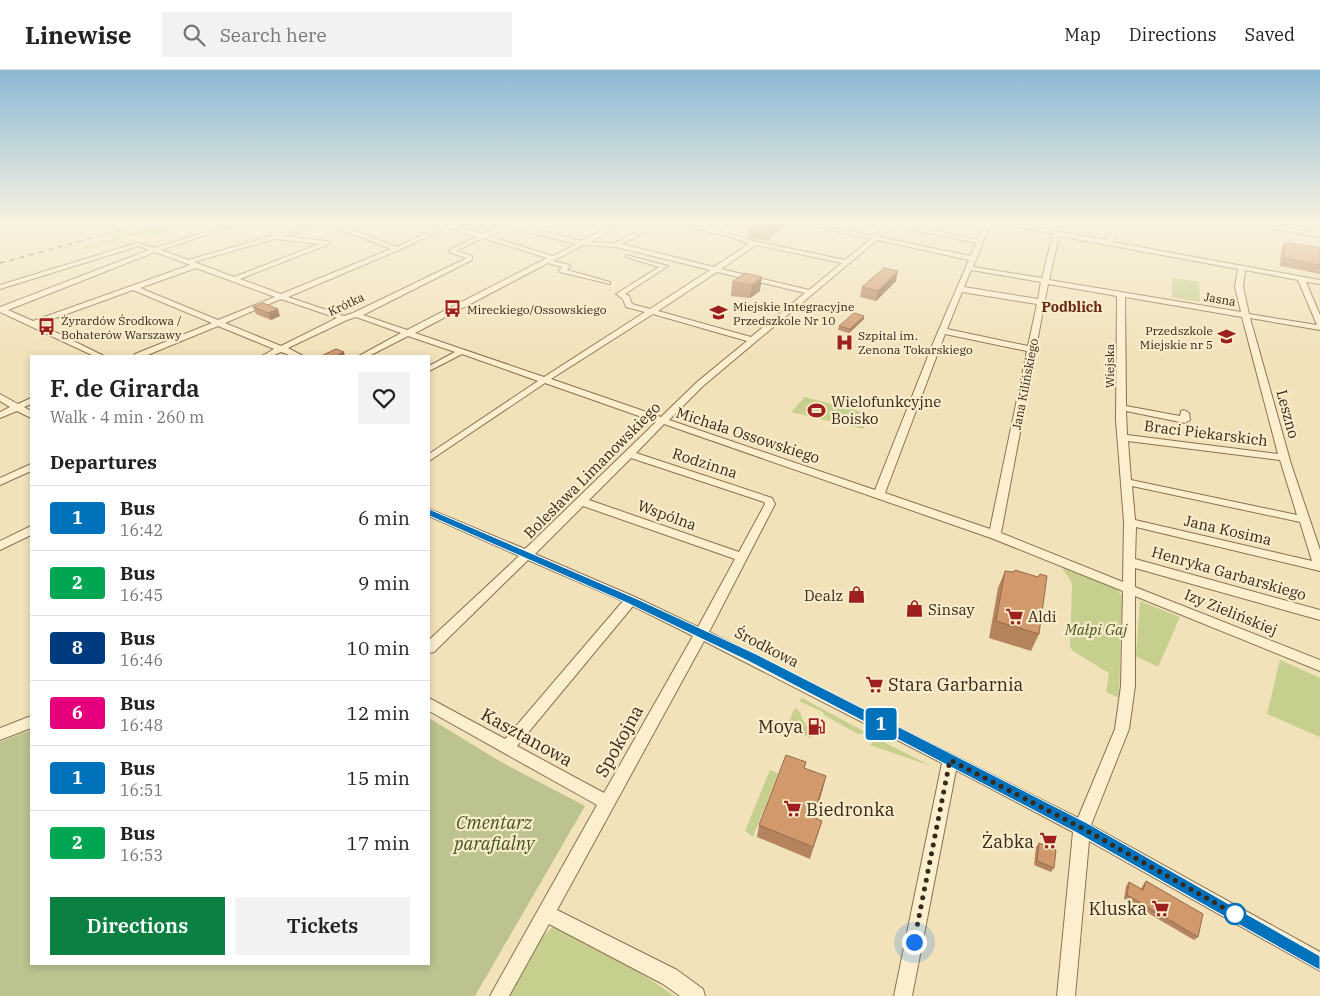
<!DOCTYPE html>
<meta charset="utf-8">
<style>
body{margin:0;font-family:"IBM Plex Serif",serif;background:#f2f2f2;color:#222;height:100vh;display:flex;flex-direction:column;font-size:19px;white-space:nowrap}
*{box-sizing:border-box;margin:0}
p{font-size:16px;color:#767676}
.icon{flex:none;width:28px;height:28px;fill:none;stroke:currentColor;stroke-width:2;stroke-linecap:round;stroke-linejoin:round}
.map{position:relative;flex:1;overflow:hidden}
.drawer{position:absolute;left:30px;top:285px;width:400px;height:610px;display:flex;flex-direction:column;background:#fff;border-radius:0px;box-shadow:0 2px 8px #0003}
.drawer>*{flex:none}
.badge{padding:0 10px;border-radius:4px;font-size:18px;line-height:32px}
.you{position:absolute;width:25px;height:25px;margin:-12px;border:4px solid #fff;border-radius:50%;background:#1a73e8;box-shadow:0 0 0 8px #1a73e833}
.map>.badge{position:absolute;translate:-50% -50%;box-shadow:0 0 0 2px #fff}
h2{padding:0 20px;font-size:19px;line-height:45px}
.round{display:grid;place-items:center;flex:none;width:52px;height:52px;border-radius:0px;background:#f2f2f2}
.overview{display:flex;align-items:center;justify-content:space-between;height:85px;padding:0 20px}
h1{font-size:24px;font-weight:600;line-height:38px}
.cta{display:flex;gap:10px;margin-top:auto;padding:10px 20px}
.cta a{flex:1;height:58px;border-radius:0px;background:#0b8043;color:#fff;font-size:20px;font-weight:600;line-height:58px;text-align:center}
.cta a+a{background:#f2f2f2;color:#222}
ul{padding:0;list-style:none}
li{display:flex;align-items:center;gap:15px;height:65px;padding:0 20px;border-top:1px solid #e0e0e0}
li div{flex:1}
li b{display:block;font-size:19px}
li em{font-style:normal}
li .badge{min-width:55px;font-weight:700;text-align:center}
header{display:flex;align-items:center;gap:30px;box-sizing:border-box;height:70px;padding:0 25px;background:#fff;border-bottom:1px solid #e0e0e0}
header strong{font-size:24px}
nav{display:flex;gap:28px;margin-inline-start:auto;font-size:18px}
.search{width:350px;height:45px;background:#f2f2f2;display:flex;align-items:center;gap:12px;box-sizing:border-box;padding:0 18px;border-radius:0px;color:#767676;font-size:19px}
.map>svg:first-child{display:block}
</style>
<header>
<strong>Linewise</strong>
<div class="search"><svg class="icon" aria-label="search" viewBox="0 0 24 24"><circle cx="10" cy="10" r="6"/><path d="M15 15l6 6"/></svg>Search here</div>
<nav><a>Map</a><a>Directions</a><a>Saved</a></nav>
</header>
<div class="map">
<svg width="1320" height="926" viewBox="0 0 1320 926">
<rect width="100%" height="100%" fill="#f1e2ba"/>
<g fill="#c6cf8e">
<path d="M171,152H193L153,166C142,159 100,175 86,179L80,178Z"/>
<path d="M459,152H481L497,156C481,164 471,161 454,156Z"/>
<path d="M1172,208L1199,212L1200,232L1172,227Z"/>
<path d="M805,327L877,346L874,353L868,352L863,359L791,342Z"/>
<path d="M1061,495L1115,516L1122,526L1119,628L1106,622L1109,603L1073,581L1070,577L1072,514C1070,506 1063,502 1061,495Z"/>
<path d="M1140,531L1180,547L1158,597L1136,586Z"/>
<path d="M1280,590L1320,608V667L1267,644Z"/>
<path d="M802,628L867,663L858,664L824,645L823,642L799,631Z"/>
<path d="M795,638L800,642L803,650L812,666L810,668L787,655Z"/>
<path d="M878,669L931,696L870,675Z"/>
<path d="M770,700L778,703L753,767L745,761Z"/>
<path d="M554,856C593,881 637,897 674,926H509L541,868Z"/>
</g>
<path fill="#bcc38f" d="M429,648L501,692L585,736L475,926H0V672L31,660V894H429Z"/>
<g fill="none" stroke-linecap="round" stroke-linejoin="round">
<defs>
<g id="minor">
<path d="M237,152H246L161,180L188,190L320,152H331L397,177L441,156L433,152H457L452,155L482,164L503,155L495,152H510L581,171L619,152H626L590,172L615,173L656,152H663L622,174L714,197L749,174L734,168L667,152H677L708,159L721,152H728L715,160L749,170L845,190L871,169L797,152H808L874,166L891,152H898L977,170L985,152H991L973,197L1042,208L1053,164L993,152H1005L1106,170L1116,152H1122L1112,172L1320,210V214L1306,212L1320,245V260L1250,248L1291,394L1320,480V501L1136,457L1135,489L1320,540V550L1135,498V517L1320,590V601L1135,526V616L1129,659L1091,755L1320,882V901L1089,771L1075,926H1057L1073,762L956,700L912,926H894L942,693L704,571L557,840L677,900L703,919L705,926H680L663,914L549,854L509,926H490L597,735L429,641V628L505,669L623,531L528,490L434,582L429,583V570L519,486L429,446V439L525,479L656,352L545,313L429,391V384L538,311L462,284L429,301V296L455,282L408,266L369,286H359L401,263L356,247L347,250L288,278L303,286H292L281,282L272,286H262L274,279L218,256L145,286H134L135,284L212,253L133,220L39,254L104,286H94L0,242V237L149,180L139,176L0,219V215L137,173L155,178ZM326,154L391,179L281,224L240,209L329,174L330,173L327,171L284,166ZM894,156L976,173L970,186L880,167ZM447,157L477,167L449,180L451,183L467,188L353,243L344,246L288,227L399,180ZM509,157L576,174L553,186L488,166ZM1059,166L1238,199L1235,217L1241,242L1049,210ZM483,168L547,188L407,260L363,245L472,190V186L456,181ZM274,169L319,174L234,207L194,192ZM877,170L969,190L934,271L875,420L669,350L703,316ZM583,175L616,177L710,200L650,239L632,234L629,226L625,224L668,196L626,185V187L659,197L616,224L623,229L626,237L645,242L544,307L415,263L548,193L562,197L559,201L560,202L610,214V212L567,200L570,196L569,195L553,191ZM756,175L842,193L809,220L721,199ZM155,182L190,195L33,251L8,240ZM196,198L275,227L218,250L140,218ZM971,200L1041,212L1038,229L964,217ZM1245,200L1298,210L1317,255L1249,244L1243,217ZM717,202L805,223L751,267L658,241ZM1048,214L1117,226L1116,350L1124,452L1123,512L1001,463ZM962,222L1037,234L1028,276L947,259ZM1125,227L1242,247L1278,384L1127,365L1126,341L1185,353L1190,350L1189,343L1184,340L1181,341L1180,346L1126,336ZM281,229L337,248L281,276L225,253ZM653,244L747,271L697,312L661,347L551,309ZM945,264L1027,281L990,459L885,423ZM664,354L991,468L1123,521L1121,616L1115,659L1078,748L709,562L775,434L772,428L636,383ZM1128,371L1280,390L1297,445L1131,410ZM631,388L764,432L765,434L739,482L589,430ZM1132,416L1300,452L1312,491L1135,450ZM583,436L735,489L698,557L635,527L535,484ZM633,536L693,566L604,723L517,676Z"/>
<path d="M1231,152H1245L1320,163V167Z"/>
<path d="M0,324L18,334L31,328V334L24,337L31,341V348L17,341L0,348V342L10,337L0,331Z"/>
<path d="M31,394V401L0,415V408Z"/>
<path d="M31,456V465L0,480V471Z"/>
<path d="M31,646V658L0,670V658Z"/>
</g>
</defs>
<use href="#minor" stroke="#897153" stroke-width="2"/>
<use href="#minor" fill="#fcefce" fill-rule="evenodd"/>
<path stroke="#37281a" stroke-width="1" stroke-dasharray="5 5" stroke-linecap="butt" d="M0,193L152,152"/>
</g>
<g fill="#b5845e">
<path d="M749,155L781,159L773,165L771,166L770,171L748,168Z"/>
<path d="M1285,172L1320,178V204L1280,196L1281,180Z"/>
<path d="M745,203L760,221L750,228L731,226L732,212Z"/>
<path d="M896,211L876,231L860,227L862,217Z"/>
<path d="M253,237L280,246L271,250L256,244Z"/>
<path d="M864,246V249L849,263L838,260L839,256Z"/>
<path d="M1005,501L1038,507L1040,504L1039,564L1031,581L989,568L998,518Z"/>
<path d="M805,698L823,718L814,748L822,751L810,789L757,767L759,755Z"/>
<path d="M1039,773L1054,798L1051,802L1034,795L1036,777Z"/>
<path d="M1146,811L1198,867L1194,870L1124,829L1126,816L1129,812L1141,819L1143,815Z"/>
</g>
<g fill="#936b4c">
<path d="M776,152H782L781,159L773,165L771,166V158L763,155Z"/>
<path d="M898,201L896,211L876,231L878,221Z"/>
<path d="M762,207L760,221L750,228L752,215Z"/>
<path d="M278,239L280,246L271,250L268,243Z"/>
<path d="M864,246V249L849,263L850,259Z"/>
<path d="M344,282L345,286H336Z"/>
<path d="M826,706L823,718L810,760L813,747Z"/>
</g>
<g fill="#d2996d" stroke="#936b4c">
<path d="M755,152H776L774,153L763,155L771,158L749,155Z"/>
<path d="M1285,172L1320,178V195L1284,188Z"/>
<path d="M884,198L898,201L878,221L862,217Z"/>
<path d="M745,203L762,207L752,215L732,212Z"/>
<path d="M263,233L278,239L268,243L253,237Z"/>
<path d="M854,243L864,246L850,259L839,256Z"/>
<path d="M336,279L344,282L336,286H321Z"/>
<path d="M1015,500L1038,507L1040,504L1047,506L1039,564L996,551L1005,501L1014,502Z"/>
<path d="M786,685L806,692L804,698L826,706L813,747L822,751L813,777L759,755Z"/>
<path d="M1039,773L1056,780L1054,798L1037,791Z"/>
<path d="M1146,811L1203,844L1198,867L1127,825L1129,812L1143,820Z"/>
</g>
<linearGradient id="sky" x2="0" y2="1"><stop stop-color="#8bb9d5"/><stop offset="0.54" stop-color="#f9f2e0"/><stop offset="1" stop-color="#f9f2e0" stop-opacity="0"/></linearGradient>
<rect width="1320" height="282" fill="url(#sky)"/>
<path fill="#0072bc" stroke="#fff" d="M429,439L635,528L756,584L1087,753L1320,886V900L1314,897L1077,763L748,591L627,533L425,444L424,442Z"/>
<g fill="none" stroke-linecap="round" stroke-linejoin="round">
<path stroke="#37281a" stroke-width="5" stroke-dasharray="0 9" d="M914,872L950,690L1082,758L1235,844"/>
</g>
<defs>
<symbol id="bus-bare" viewBox="-9 -9 18 18"><path d="M-5-6H5V4H4V6H2V4H-2V6H-4V4H-5ZM-3.5-4V0h7V-4ZM-3.5 1.2v1.5H-2V1.2ZM2 1.2v1.5H3.5V1.2Z" fill="#9d201f" stroke="#f8eccb" stroke-width="2.5" paint-order="stroke"/></symbol>
<symbol id="school-bare" viewBox="-9 -9 18 18"><path d="M0-5L7-2L0 1L-7-2ZM-4 1L0 2.5L4 1V4Q0 6-4 4Z" fill="#9d201f" stroke="#f8eccb" stroke-width="2.5" paint-order="stroke"/></symbol>
<symbol id="hospital-bare" viewBox="-9 -9 18 18"><path d="M-5-5h3v3.5h4V-5h3V5h-3V1.5h-4V5h-3Z" fill="#9d201f" stroke="#f8eccb" stroke-width="2.5" paint-order="stroke"/></symbol>
<symbol id="stadium-bare" viewBox="-9 -9 18 18"><path d="M0-5a6.5 5 0 1 0 0 10a6.5 5 0 1 0 0-10ZM-3.5-1.8h7v3.6h-7Z" fill="#9d201f" stroke="#f8eccb" stroke-width="2.5" paint-order="stroke"/></symbol>
<symbol id="shop-bare" viewBox="-9 -9 18 18"><path d="M-5-2.5h2.3a2.7 3.5 0 0 1 5.4 0H5L5.5 6h-11ZM-1.5-2.5h3a1.5 2.3 0 0 0-3 0Z" fill="#9d201f" stroke="#f8eccb" stroke-width="2.5" paint-order="stroke"/></symbol>
<symbol id="supermarket-bare" viewBox="-9 -9 18 18"><path d="M-6-5.5h2.5l.6 2H6L4.5 2H-2.5L-4.4-4H-6ZM-1.5 3.2a1.3 1.3 0 1 0 .1 0ZM3 3.2a1.3 1.3 0 1 0 .1 0Z" fill="#9d201f" stroke="#f8eccb" stroke-width="2.5" paint-order="stroke"/></symbol>
<symbol id="fuel-bare" viewBox="-9 -9 18 18"><path d="M-5.5-6h7V0h2V4h1.3V-2.5L3-4.5l.8-.8L6-3V5H2.5V1h-1V6h-7ZM-4.2-4.7v3.2H.2V-4.7Z" fill="#9d201f" stroke="#f8eccb" stroke-width="2.5" paint-order="stroke"/></symbol>
</defs>
<g fill-rule="evenodd">
<use href="#bus-bare" x="440" y="226" width="25" height="25"/>
<use href="#school-bare" x="706" y="230" width="25" height="25"/>
<use href="#bus-bare" x="34" y="244" width="25" height="25"/>
<use href="#school-bare" x="1214" y="254" width="25" height="25"/>
<use href="#hospital-bare" x="832" y="260" width="25" height="25"/>
<use href="#stadium-bare" x="804" y="328" width="25" height="25"/>
<use href="#shop-bare" x="844" y="512" width="25" height="25"/>
<use href="#shop-bare" x="902" y="526" width="25" height="25"/>
<use href="#supermarket-bare" x="1002" y="534" width="25" height="25"/>
<use href="#supermarket-bare" x="862" y="602" width="25" height="25"/>
<use href="#fuel-bare" x="804" y="644" width="25" height="25"/>
<use href="#supermarket-bare" x="780" y="726" width="25" height="25"/>
<use href="#supermarket-bare" x="1036" y="758" width="25" height="25"/>
<use href="#supermarket-bare" x="1148" y="826" width="25" height="25"/>
</g>
<circle fill="#fff" stroke="#0072bc" stroke-width="2.5" cx="1235" cy="844" r="10"/>
<g text-anchor="middle" dominant-baseline="central" stroke-width="4.5" stroke-linejoin="round" paint-order="stroke">
<g font-size="12" fill="#37281a" stroke="#f8eccb">
<text transform="translate(1220 229) rotate(10)">Jasna</text>
<text transform="translate(346 234) rotate(-25)">Krótka</text>
<text transform="translate(1109 296) rotate(-90)">Wiejska</text>
<text transform="translate(1025 314) rotate(-79)">Jana Kilińskiego</text>
</g>
<g font-size="12" fill="#37281a" stroke="#f8eccb" text-anchor="start">
<text x="733" y="236">Miejskie Integracyjne<tspan x="733" dy="14">Przedszkole Nr 10</tspan></text>
<text x="467" y="239">Mireckiego/Ossowskiego</text>
<text x="61" y="250">Żyrardów Środkowa /<tspan x="61" dy="14">Bohaterów Warszawy</tspan></text>
<text x="1213" y="260" text-anchor="end">Przedszkole<tspan x="1213" dy="14">Miejskie nr 5</tspan></text>
<text x="858" y="265">Szpital im.<tspan x="858" dy="14">Zenona Tokarskiego</tspan></text>
</g>
<g font-size="14" font-weight="bold" fill="#672816" stroke="#f8eccb">
<text x="1072" y="237">Podblich</text>
</g>
<g font-size="15" fill="#37281a" stroke="#f8eccb" text-anchor="start">
<text x="831" y="331">Wielofunkcyjne<tspan x="831" dy="17">Boisko</tspan></text>
<text x="843" y="525" text-anchor="end">Dealz</text>
<text x="928" y="539">Sinsay</text>
<text x="1028" y="546">Aldi</text>
</g>
<g font-size="15" fill="#37281a" stroke="#f8eccb">
<text transform="translate(1288 344) rotate(75)">Leszno</text>
<text transform="translate(1206 363) rotate(7)">Braci Piekarskich</text>
<text transform="translate(748 365) rotate(18)">Michała Ossowskiego</text>
<text transform="translate(705 393) rotate(18)">Rodzinna</text>
<text transform="translate(592 400) rotate(-45)">Bolesława Limanowskiego</text>
<text transform="translate(667 445) rotate(20)">Wspólna</text>
<text transform="translate(1228 460) rotate(13)">Jana Kosima</text>
<text transform="translate(1229 503) rotate(16)">Henryka Garbarskiego</text>
<text transform="translate(1231 542) rotate(22)">Izy Zielińskiej</text>
<text transform="translate(767 577) rotate(27)">Środkowa</text>
</g>
<g font-size="15" font-style="italic" fill="#46551f" stroke="#f8eccb">
<text x="1096" y="559">Małpi Gaj</text>
</g>
<g font-size="18" fill="#37281a" stroke="#f8eccb" text-anchor="end">
<text x="888" y="614" text-anchor="start">Stara Garbarnia</text>
<text x="803" y="656">Moya</text>
<text x="806" y="739" text-anchor="start">Biedronka</text>
<text x="1034" y="771">Żabka</text>
<text x="1147" y="838">Kluska</text>
</g>
<g font-size="18" fill="#37281a" stroke="#f8eccb">
<text transform="translate(527 667) rotate(29)">Kasztanowa</text>
<text transform="translate(619 671) rotate(-61)">Spokojna</text>
</g>
<g font-size="18" font-style="italic" fill="#46551f" stroke="#f8eccb">
<text x="494" y="752">Cmentarz<tspan x="494" dy="21">parafialny</tspan></text>
</g>
</g>
</svg>
<div class="you" style="left:914px;top:872px"></div>
<b class="badge" style="left:881px;top:654px;background:#0072bc;color:#fff">1</b>
<section class="drawer">
<div class="overview"><div><h1>F. de Girarda</h1><p>Walk · 4 min · 260 m</p></div><a class="round"><svg class="icon" aria-label="heart" viewBox="0 0 24 24"><path d="M12 20l-8-8c-3-5 5-10 8-4 3-6 11-1 8 4z"/></svg></a></div>
<h2>Departures</h2>
<ul>
<li><span class="badge" style="background:#0072bc;color:#fff">1</span><div><b>Bus</b><p>16:42</p></div><em>6 min</em></li>
<li><span class="badge" style="background:#00a651;color:#fff">2</span><div><b>Bus</b><p>16:45</p></div><em>9 min</em></li>
<li><span class="badge" style="background:#003b80;color:#fff">8</span><div><b>Bus</b><p>16:46</p></div><em>10 min</em></li>
<li><span class="badge" style="background:#e6007e;color:#fff">6</span><div><b>Bus</b><p>16:48</p></div><em>12 min</em></li>
<li><span class="badge" style="background:#0072bc;color:#fff">1</span><div><b>Bus</b><p>16:51</p></div><em>15 min</em></li>
<li><span class="badge" style="background:#00a651;color:#fff">2</span><div><b>Bus</b><p>16:53</p></div><em>17 min</em></li>
</ul>
<div class="cta"><a>Directions</a><a>Tickets</a></div>
</section>
</div>
